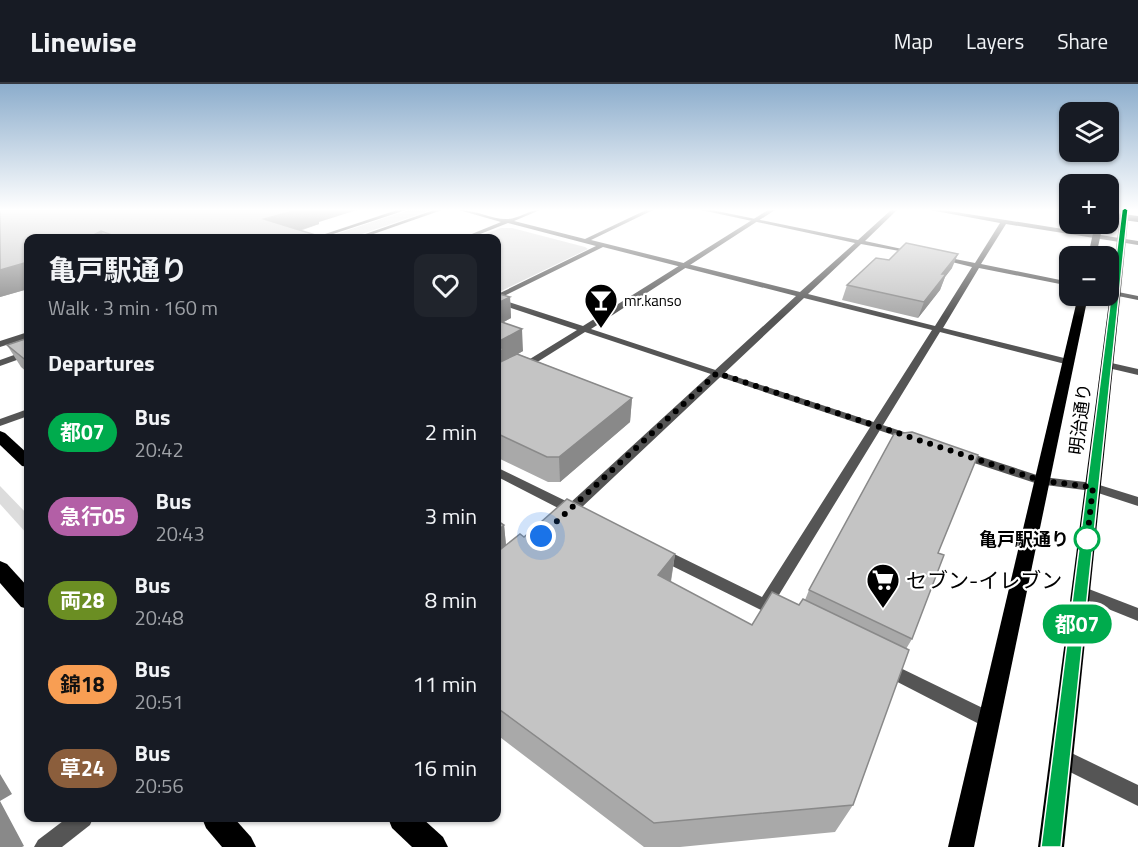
<!DOCTYPE html>
<meta charset="utf-8">
<style>
body{margin:0;font-family:"Titillium Web","Noto Sans JP",sans-serif;background:#20242c;color:#f1f3f6;height:100vh;display:flex;flex-direction:column;font-size:22px;white-space:nowrap}
*{box-sizing:border-box;margin:0}
p{font-size:20px;color:#9ea1a6}
.icon{flex:none;width:33px;height:33px;fill:none;stroke:currentColor;stroke-width:2;stroke-linecap:round;stroke-linejoin:round}
.map{position:relative;flex:1;overflow:hidden}
.sheet{position:absolute;left:24px;top:150px;width:477px;height:588px;display:flex;flex-direction:column;background:#171b24;border-radius:12px;box-shadow:0 2px 4px #0004}
.sheet>*{flex:none}
.badge{padding:0 12px;border-radius:20px;font-size:21px;line-height:39px}
.buttons{position:absolute;left:1059px;top:18px;display:grid;gap:12px}
.buttons a{display:grid;place-items:center;width:60px;height:60px;border-radius:12px;background:#171b24;box-shadow:0 2px 4px #0004;font-size:30px}
.you{position:absolute;width:30px;height:30px;margin:-15px;border:4px solid #fff;border-radius:50%;background:#1a73e8;box-shadow:0 0 0 9px #1a73e833}
.map>.badge{position:absolute;translate:-50% -50%;box-shadow:0 0 0 3px #fff}
h2{padding:0 24px;font-size:22px;line-height:54px}
.round{display:grid;place-items:center;flex:none;width:63px;height:63px;border-radius:12px;background:#20242c}
.head{display:flex;align-items:center;justify-content:space-between;height:102px;padding:0 24px}
h1{font-size:28px;font-weight:700;line-height:45px}
ul{padding:0;list-style:none}
li{display:flex;align-items:center;gap:18px;height:84px;padding:0 24px}
li div{flex:1}
li b{display:block;font-size:22px}
li em{font-style:normal}
li .badge{min-width:66px;font-weight:700;text-align:center}
header{display:flex;align-items:center;gap:36px;box-sizing:border-box;height:84px;padding:0 30px;background:#171b24;border-bottom:2px solid #363941}
header strong{font-size:28px}
nav{display:flex;gap:33px;margin-inline-start:auto;font-size:21px}
.map>svg:first-child{display:block}
</style>
<header>
<strong>Linewise</strong>
<nav><a>Map</a><a>Layers</a><a>Share</a></nav>
</header>
<div class="map">
<svg width="1138" height="763" viewBox="0 0 1138 763">
<rect width="100%" height="100%" fill="#fff"/>
<g fill="#dcdcdc">
<path d="M409,126H432L350,154H324Z"/>
<path d="M501,144H512L585,163L588,165L497,209L496,154H474Z"/>
<path d="M0,402L28,431V451L0,420Z"/>
</g>
<g fill="none" stroke-linecap="round" stroke-linejoin="round">
<g fill="#555" fill-rule="evenodd">
<path d="M397,126H406L321,154H313Z"/>
<path d="M434,126H442L362,154H354Z"/>
<path d="M459,126C475,126 495,136 507,135C519,135 528,126 540,126L514,137L585,155L646,126H653L591,156L800,208L855,159L701,126H712L858,156L891,126H897L865,157L916,168V170L861,160L808,210L935,242L972,183L936,174L940,172L975,179L1000,139L930,126H943L1138,157V161L1006,140L981,180L1070,198V202L979,184L943,244L1072,276L1074,278L1069,281L940,248L774,519L782,524L785,528L782,532L777,534L656,474L654,470L656,466L661,465L666,466L762,513L932,246L804,214L581,424L583,427L581,430L567,434L562,432L560,429L562,426L496,392V383L570,419L796,212L603,163L496,216V211L596,162L508,139L470,154H462L501,138Z"/>
<path d="M28,248V254L0,263V257Z"/>
<path d="M28,266V272L0,282V276Z"/>
<path d="M1107,278L1138,285V291L1104,283V279Z"/>
<path d="M28,325V332L0,342V335Z"/>
<path d="M1081,502L1138,524V537L1076,512L1073,508L1076,504Z"/>
<path d="M886,577L995,630L998,636L995,642L989,645L983,642L880,589L878,584L880,579Z"/>
<path d="M1061,664L1138,701V722L1054,680L1052,673L1054,666Z"/>
<path d="M67,734H93L90,741L62,763H34L38,756Z"/>
</g>
<g fill="#555" fill-rule="evenodd">
<path d="M768,126H775L591,245L916,352L918,354L916,356H908L585,248L496,304V296L577,246L496,219V214L583,242Z"/>
<path d="M1108,206L1138,212V216L1108,210Z"/>
<path d="M960,366L1043,393L1093,399L1138,413V422L1092,407L1038,400L956,373L954,370L956,367Z"/>
</g>
<g fill="#000" fill-rule="evenodd">
<path d="M1121,126H1129L1064,763H1038Z"/>
<path d="M1095,140H1103L1096,172H1088Z"/>
<path d="M1078,212H1088L974,763H948Z"/>
</g>
<g fill="#000" fill-rule="evenodd">
<path d="M0,347L5,349L28,370V383L22,382L0,361Z"/>
<path d="M0,477L7,480L28,503V525L21,523L0,499Z"/>
<path d="M202,734H234L251,753L256,763H222L206,744Z"/>
<path d="M388,734H422L443,753L448,763H412L392,744Z"/>
</g>
<path fill="#000" fill-rule="evenodd" d="M1108,128L1138,132V138L1108,134Z"/>
</g>
<g fill="#a9a9a9">
<path d="M0,126L319,138V140L300,147L325,154H28V205L0,213Z"/>
<path d="M889,176L952,184L945,193L940,206L918,234L842,216L847,201Z"/>
<path d="M496,209L510,213L511,234L504,238L523,267L518,270L632,314L630,338L560,398H548L496,373Z"/>
<path d="M28,254V289L21,283L7,261Z"/>
<path d="M496,436L504,441L506,461L524,453L675,470L671,498L752,541L799,521L805,516L809,506L938,469L912,555L906,565L853,721L835,748L680,763H644L496,650Z"/>
</g>
<g fill="#898989">
<path d="M297,126H357L319,138V140L275,154L264,135Z"/>
<path d="M101,147L105,154H88Z"/>
<path d="M958,170L952,184L945,193L940,206L918,234L924,218L942,190Z"/>
<path d="M28,178V205L0,213V186Z"/>
<path d="M510,213L511,234L496,242V220Z"/>
<path d="M522,245L523,267L505,277L496,293V259Z"/>
<path d="M632,314L630,338L560,398L559,373Z"/>
<path d="M504,441L507,472L496,482V448Z"/>
<path d="M675,470L670,501L658,491Z"/>
<path d="M0,690L12,710L0,717L24,762L22,763H0Z"/>
</g>
<g fill="#c4c4c4" stroke="#898989" stroke-width="1.5">
<path d="M0,126H297L264,135L325,154H120L101,147L88,154H28V178L0,186Z"/>
<path d="M906,159L958,170L942,190H946L924,218L847,201L876,174L889,176Z"/>
<path d="M496,209L510,213L496,220Z"/>
<path d="M496,236L522,245L496,259Z"/>
<path d="M28,254V278L7,261Z"/>
<path d="M496,262L504,265L496,269Z"/>
<path d="M517,270L632,314L559,373H547L496,349V280Z"/>
<path d="M912,348L978,371L938,469L944,471L912,555L809,506L894,350Z"/>
<path d="M567,415L675,470L658,491L752,541L772,508L799,521L803,515L909,566L853,721L654,739L496,623V469L520,450L524,453Z"/>
<path d="M496,436L504,441L496,448Z"/>
</g>
<linearGradient id="sky" x2="0" y2="1"><stop stop-color="#8cadcc"/><stop offset="0.54" stop-color="#fff"/><stop offset="1" stop-color="#fff" stop-opacity="0"/></linearGradient>
<rect width="1138" height="233" fill="url(#sky)"/>
<path fill="#00ab4d" stroke="#fff" stroke-width="1.5" d="M1125,124L1128,126L1061,763H1041L1122,126Z"/>
<g fill="none" stroke-linecap="round" stroke-linejoin="round">
<path stroke="#000" stroke-width="6" stroke-dasharray="0 10.8" d="M541,452L717,289L1042,397L1093,403L1087,455"/>
</g>
<defs>
<symbol id="bar-pin" viewBox="-11 -11 22 30"><path d="M0 17L-7.5 6A9.5 9.5 0 1 1 7.5 6Z" fill="#000" stroke="#fff"/><path d="M-6-5H6L.8 .8V4.5H3.5V6h-7V4.5H-.8V.8Z" fill="#fff"/></symbol>
<symbol id="supermarket-pin" viewBox="-11 -11 22 30"><path d="M0 17L-7.5 6A9.5 9.5 0 1 1 7.5 6Z" fill="#000" stroke="#fff"/><path d="M-6-5.5h2.5l.6 2H6L4.5 2H-2.5L-4.4-4H-6ZM-1.5 3.2a1.3 1.3 0 1 0 .1 0ZM3 3.2a1.3 1.3 0 1 0 .1 0Z" fill="#fff"/></symbol>
</defs>
<g fill-rule="evenodd">
<use href="#bar-pin" x="582" y="197" width="38" height="52"/>
<use href="#supermarket-pin" x="864" y="477" width="38" height="52"/>
</g>
<circle fill="#fff" stroke="#00ab4d" stroke-width="3" cx="1087" cy="455" r="12"/>
<g text-anchor="middle" dominant-baseline="central" stroke-width="4.5" stroke-linejoin="round" paint-order="stroke">
<g font-size="15" fill="#000" stroke="#fff" text-anchor="start">
<text x="624" y="216">mr.kanso</text>
</g>
<g font-size="18" fill="#000" stroke="#fff">
<text transform="translate(1080 335) rotate(-83)">明治通り</text>
</g>
<g font-size="18" font-weight="bold" fill="#000" stroke="#fff" text-anchor="end">
<text x="1069" y="455">亀戸駅通り</text>
</g>
<g font-size="21" fill="#000" stroke="#fff" text-anchor="start">
<text x="906" y="496">セブン-イレブン</text>
</g>
</g>
</svg>
<div class="buttons">
<a><svg class="icon" aria-label="layers" viewBox="0 0 24 24"><path d="M12 4l9 5-9 5-9-5zM3 14l9 5 9-5"/></svg></a>
<a>+</a>
<a>−</a>
</div>
<div class="you" style="left:541px;top:452px"></div>
<b class="badge" style="left:1077px;top:540px;background:#00ab4d;color:#fff">都07</b>
<section class="sheet">
<div class="head"><div><h1>亀戸駅通り</h1><p>Walk · 3 min · 160 m</p></div><a class="round"><svg class="icon" aria-label="heart" viewBox="0 0 24 24"><path d="M12 20l-8-8c-3-5 5-10 8-4 3-6 11-1 8 4z"/></svg></a></div>
<h2>Departures</h2>
<ul>
<li><span class="badge" style="background:#00ab4d;color:#fff">都07</span><div><b>Bus</b><p>20:42</p></div><em>2 min</em></li>
<li><span class="badge" style="background:#b35fa6;color:#fff">急行05</span><div><b>Bus</b><p>20:43</p></div><em>3 min</em></li>
<li><span class="badge" style="background:#6b8e23;color:#fff">両28</span><div><b>Bus</b><p>20:48</p></div><em>8 min</em></li>
<li><span class="badge" style="background:#f89e53;color:#111">錦18</span><div><b>Bus</b><p>20:51</p></div><em>11 min</em></li>
<li><span class="badge" style="background:#8b5e3c;color:#fff">草24</span><div><b>Bus</b><p>20:56</p></div><em>16 min</em></li>
</ul>
</section>
</div>
